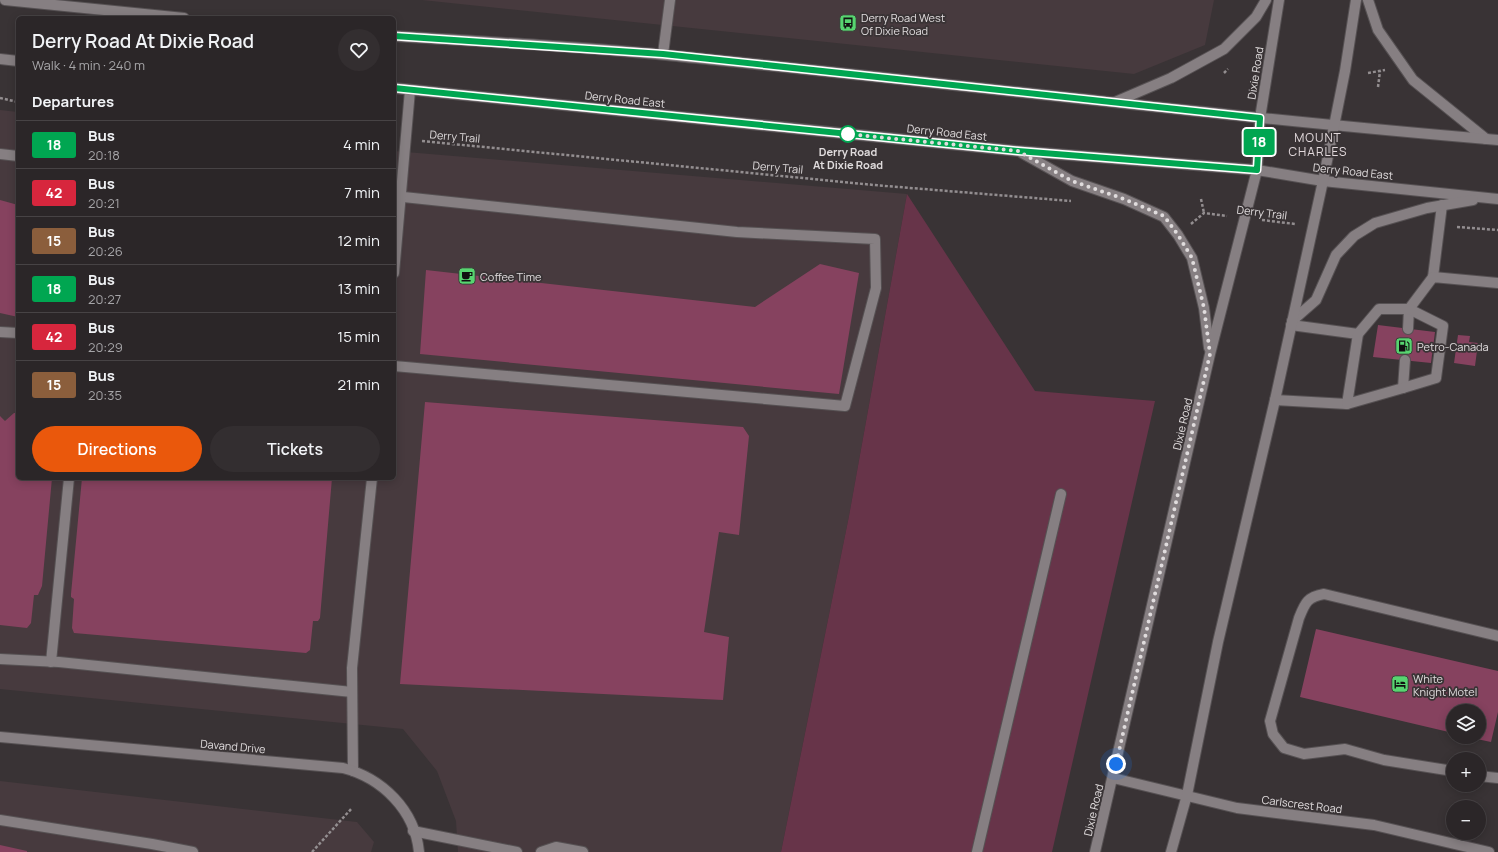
<!DOCTYPE html>
<meta charset="utf-8">
<style>
body{margin:0;font-family:Manrope,sans-serif;background:#332e30;color:#f1f3f6;height:100vh;display:flex;flex-direction:column;font-size:15px;white-space:nowrap}
*{box-sizing:border-box;margin:0}
p{font-size:13px;color:#a6a5a8}
.icon{flex:none;width:22px;height:22px;fill:none;stroke:currentColor;stroke-width:2;stroke-linecap:round;stroke-linejoin:round}
.map{position:relative;flex:1;overflow:hidden}
.drawer{position:absolute;left:16px;top:16px;width:380px;height:464px;display:flex;flex-direction:column;background:#2b2628;border-radius:6px;box-shadow:0 2px 10px #0003,0 0 0 1px #474345}
.drawer>*{flex:none}
.badge{padding:0 8px;border-radius:3px;font-size:14px;line-height:26px}
.controls{position:absolute;left:1446px;top:704px;display:grid;gap:8px}
.controls a{display:grid;place-items:center;width:40px;height:40px;border-radius:50%;background:#2b2628;box-shadow:0 2px 10px #0003,0 0 0 1px #474345;font-size:20px}
.you{position:absolute;width:20px;height:20px;margin:-10px;border:3px solid #fff;border-radius:50%;background:#1a73e8;box-shadow:0 0 0 6px #1a73e833}
.map>.badge{position:absolute;translate:-50% -50%;box-shadow:0 0 0 2px #fff}
h2{padding:0 16px;font-size:15px;line-height:36px}
.round{display:grid;place-items:center;flex:none;width:42px;height:42px;border-radius:21px;background:#332e30}
.head{display:flex;align-items:center;justify-content:space-between;height:68px;padding:0 16px}
h1{font-size:19px;font-weight:600;line-height:30px}
.button{display:flex;gap:8px;margin-top:auto;padding:8px 16px}
.button a{flex:1;height:46px;border-radius:24px;background:#ea580c;color:#fff;font-size:16px;font-weight:600;line-height:46px;text-align:center}
.button a+a{background:#332e30;color:#f1f3f6}
ul{padding:0;list-style:none}
li{display:flex;align-items:center;gap:12px;height:48px;padding:0 16px;border-top:1px solid #474345}
li div{flex:1}
li b{display:block;font-size:15px}
li em{font-style:normal}
li .badge{min-width:44px;font-weight:700;text-align:center}
.map>svg:first-child{display:block}
</style>
<div class="map">
<svg width="1498" height="852" viewBox="0 0 1498 852">
<rect width="100%" height="100%" fill="#393335"/>
<g fill="#473a3e">
<path d="M422,0H1214L1205,45L1134,74Z"/>
<path d="M0,110L18,112V478H394V151L907,194L849,516L781,852H458L456,821L437,771L403,729L0,689Z"/>
<path d="M0,781L357,822L374,842L371,852H0Z"/>
</g>
<path fill="#673449" d="M907,194L1035,391L1155,401L1052,852H781L849,516Z"/>
<g fill="#86425f">
<path d="M0,200L18,205V317L0,313Z"/>
<path d="M820,264L859,273L839,394L420,354L426,270L755,307Z"/>
<path d="M1378,325L1435,332L1431,363L1373,357Z"/>
<path d="M1458,335L1470,336L1469,342L1478,343L1475,366L1454,363Z"/>
<path d="M425,402L743,427L749,436L739,535L719,532L704,632L729,637L723,700L400,684Z"/>
<path d="M14,413H18V478H52L42,586L38,595H34L31,623L27,628L0,625V416L5,421Z"/>
<path d="M82,478H332L320,618L318,621H313L310,650L306,653L74,633L72,628L74,599L71,597V594Z"/>
<path d="M1316,629L1498,671V712L1491,742L1472,738L1479,737V711H1453V733L1300,697Z"/>
<path d="M0,845L27,851V852H0Z"/>
</g>
<g fill="none" stroke-linecap="round" stroke-linejoin="round">
<defs>
<g id="lane">
<path d="M663,54L670,0"/>
<path d="M0,154L18,156"/>
<path d="M394,196L737,232L875,239L876,288L845,406L394,366"/>
<path d="M394,273L410,90"/>
<path d="M1433,277L1442,205"/>
<path d="M1291,325L1358,334"/>
<path d="M1408,329L1409,309L1433,277L1498,283"/>
<path d="M0,332L18,333"/>
<path d="M1275,400L1347,404L1403,388L1405,360"/>
<path d="M1347,404L1358,334L1379,309H1409L1443,326L1436,378L1403,388"/>
<path d="M0,659L59,662L352,692"/>
<path d="M51,662L69,478"/>
<path d="M353,771L352,668L372,478"/>
<path d="M1453,771L1384,760L1345,749L1304,754L1284,748L1273,734L1270,721L1299,618C1305,603 1307,597 1324,594L1498,636"/>
<path d="M1479,776L1498,778"/>
<path d="M0,820L152,844L193,852"/>
<path d="M413,831L517,852"/>
<path d="M541,852L556,847L583,852"/>
<path d="M977,852L1061,494"/>
</g>
<g id="street">
<path d="M0,737L343,768C382,778 415,810 419,852"/>
<path d="M1113,778L1237,808L1374,825L1489,852"/>
</g>
<g id="secondary">
<path d="M5,0L184,18"/>
<path d="M1368,0L1378,30L1413,80L1486,139"/>
<path d="M394,36C485,42 576,46 666,55C944,82 1220,117 1498,140"/>
<path d="M0,59L18,61"/>
<path d="M394,88L1018,151L1257,170L1323,181L1498,199"/>
<path d="M1115,102L1171,78L1224,49L1256,17L1266,0"/>
<path d="M1022,153L1072,181L1124,199L1164,217L1178,235L1192,258L1204,308L1209,348"/>
<path d="M1292,321L1316,300L1336,255L1354,236L1375,223L1427,208L1473,200"/>
<path d="M1095,852L1210,354L1257,170L1260,118L1279,0"/>
<path d="M1171,852L1187,795L1218,642L1275,400L1323,181L1345,71L1356,0"/>
</g>
</defs>
<use href="#lane" stroke="#565153" stroke-width="12"/>
<use href="#street" stroke="#565153" stroke-width="12"/>
<use href="#secondary" stroke="#565153" stroke-width="12"/>
<g stroke="#938e90" stroke-width="2.5" stroke-dasharray="3 2" stroke-linecap="butt">
<path d="M1224,73L1228,69"/>
<path d="M1368,73L1385,70"/>
<path d="M1378,87L1380,71"/>
<path d="M0,98L18,102"/>
<path d="M422,141L874,185L1071,201"/>
<path d="M1201,199L1204,213"/>
<path d="M1262,220L1295,224"/>
<path d="M1191,224L1204,213L1227,216"/>
<path d="M1457,227L1498,230"/>
<path d="M312,852L352,808"/>
</g>
<use href="#lane" stroke="#867f82" stroke-width="10"/>
<use href="#street" stroke="#867f82" stroke-width="10"/>
<use href="#secondary" stroke="#867f82" stroke-width="10"/>
</g>
<g fill="none" stroke-linecap="round" stroke-linejoin="round">
<defs>
<path id="line" d="M394,36L663,54L1260,118L1257,170L1018,151L394,88"/>
</defs>
<use href="#line" stroke="#fff" stroke-width="9"/>
<use href="#line" stroke="#00a651" stroke-width="6"/>
<path stroke="#e0dcdd" stroke-width="4" stroke-dasharray="0 7.2" d="M848,134H847L1018,151L1072,181L1124,199L1164,216L1178,235L1192,258L1204,308L1210,354L1116,764"/>
</g>
<defs>
<symbol id="bus-square" viewBox="-11 -11 22 22"><rect x="-9" y="-9" width="18" height="18" rx="4" fill="#57d570" stroke="#393335"/><path d="M-5-6H5V4H4V6H2V4H-2V6H-4V4H-5ZM-3.5-4V0h7V-4ZM-3.5 1.2v1.5H-2V1.2ZM2 1.2v1.5H3.5V1.2Z" fill="#111"/></symbol>
<symbol id="cafe-square" viewBox="-11 -11 22 22"><rect x="-9" y="-9" width="18" height="18" rx="4" fill="#57d570" stroke="#393335"/><path d="M-5.5-4.5H6V0H3Q3 3.5 0 3.5H-2.5Q-5.5 3.5-5.5 0ZM3-3.2v2h1.7v-2ZM-6 4.5H4V6H-6Z" fill="#111"/></symbol>
<symbol id="fuel-square" viewBox="-11 -11 22 22"><rect x="-9" y="-9" width="18" height="18" rx="4" fill="#57d570" stroke="#393335"/><path d="M-5.5-6h7V0h2V4h1.3V-2.5L3-4.5l.8-.8L6-3V5H2.5V1h-1V6h-7ZM-4.2-4.7v3.2H.2V-4.7Z" fill="#111"/></symbol>
<symbol id="hotel-square" viewBox="-11 -11 22 22"><rect x="-9" y="-9" width="18" height="18" rx="4" fill="#57d570" stroke="#393335"/><path d="M-6-4.5h1.5V1H6V5H4.5V3h-9V5H-6ZM-4 0a1.8 1.8 0 1 1 3.6 0ZM.5 0V-2.5h3Q6-2.5 6 0Z" fill="#111"/></symbol>
</defs>
<g fill-rule="evenodd">
<use href="#bus-square" x="838" y="13" width="20" height="20"/>
<use href="#cafe-square" x="457" y="266" width="20" height="20"/>
<use href="#fuel-square" x="1394" y="336" width="20" height="20"/>
<use href="#hotel-square" x="1390" y="674" width="20" height="20"/>
</g>
<circle fill="#fff" stroke="#00a651" stroke-width="2" cx="848" cy="134" r="8"/>
<g text-anchor="middle" dominant-baseline="central" stroke-width="3.5" stroke-linejoin="round" paint-order="stroke">
<g font-size="11" fill="#e0dcdd" stroke="#393335" text-anchor="start">
<text x="861" y="17">Derry Road West<tspan x="861" dy="13">Of Dixie Road</tspan></text>
<text x="480" y="276">Coffee Time</text>
<text x="1417" y="346">Petro-Canada</text>
<text x="1413" y="678">White<tspan x="1413" dy="13">Knight Motel</tspan></text>
</g>
<g font-size="11" fill="#e0dcdd" stroke="#393335">
<text transform="translate(1255 73) rotate(-81)">Dixie Road</text>
<text transform="translate(625 99) rotate(6)">Derry Road East</text>
<text transform="translate(947 132) rotate(6)">Derry Road East</text>
<text transform="translate(455 136) rotate(5)">Derry Trail</text>
<text transform="translate(778 167) rotate(5)">Derry Trail</text>
<text transform="translate(1353 171) rotate(6)">Derry Road East</text>
<text transform="translate(1262 212) rotate(7)">Derry Trail</text>
<text transform="translate(1182 424) rotate(-77)">Dixie Road</text>
<text transform="translate(233 746) rotate(5)">Davand Drive</text>
<text transform="translate(1302 804) rotate(7)">Carlscrest Road</text>
<text transform="translate(1093 810) rotate(-77)">Dixie Road</text>
</g>
<g font-size="11" font-weight="bold" fill="#e0dcdd" stroke="#393335">
<text x="848" y="151">Derry Road<tspan x="848" dy="13">At Dixie Road</tspan></text>
</g>
<g font-size="12" letter-spacing="1" fill="#e2d9dc" stroke="#393335">
<text x="1318" y="137">MOUNT<tspan x="1318" dy="14">CHARLES</tspan></text>
</g>
</g>
</svg>
<div class="controls">
<a><svg class="icon" aria-label="layers" viewBox="0 0 24 24"><path d="M12 4l9 5-9 5-9-5zM3 14l9 5 9-5"/></svg></a>
<a>+</a>
<a>−</a>
</div>
<div class="you" style="left:1116px;top:764px"></div>
<b class="badge" style="left:1259px;top:142px;background:#00a651;color:#fff">18</b>
<section class="drawer">
<div class="head"><div><h1>Derry Road At Dixie Road</h1><p>Walk · 4 min · 240 m</p></div><a class="round"><svg class="icon" aria-label="heart" viewBox="0 0 24 24"><path d="M12 20l-8-8c-3-5 5-10 8-4 3-6 11-1 8 4z"/></svg></a></div>
<h2>Departures</h2>
<ul>
<li><span class="badge" style="background:#00a651;color:#fff">18</span><div><b>Bus</b><p>20:18</p></div><em>4 min</em></li>
<li><span class="badge" style="background:#d7263d;color:#fff">42</span><div><b>Bus</b><p>20:21</p></div><em>7 min</em></li>
<li><span class="badge" style="background:#8b5e3c;color:#fff">15</span><div><b>Bus</b><p>20:26</p></div><em>12 min</em></li>
<li><span class="badge" style="background:#00a651;color:#fff">18</span><div><b>Bus</b><p>20:27</p></div><em>13 min</em></li>
<li><span class="badge" style="background:#d7263d;color:#fff">42</span><div><b>Bus</b><p>20:29</p></div><em>15 min</em></li>
<li><span class="badge" style="background:#8b5e3c;color:#fff">15</span><div><b>Bus</b><p>20:35</p></div><em>21 min</em></li>
</ul>
<div class="button"><a>Directions</a><a>Tickets</a></div>
</section>
</div>
